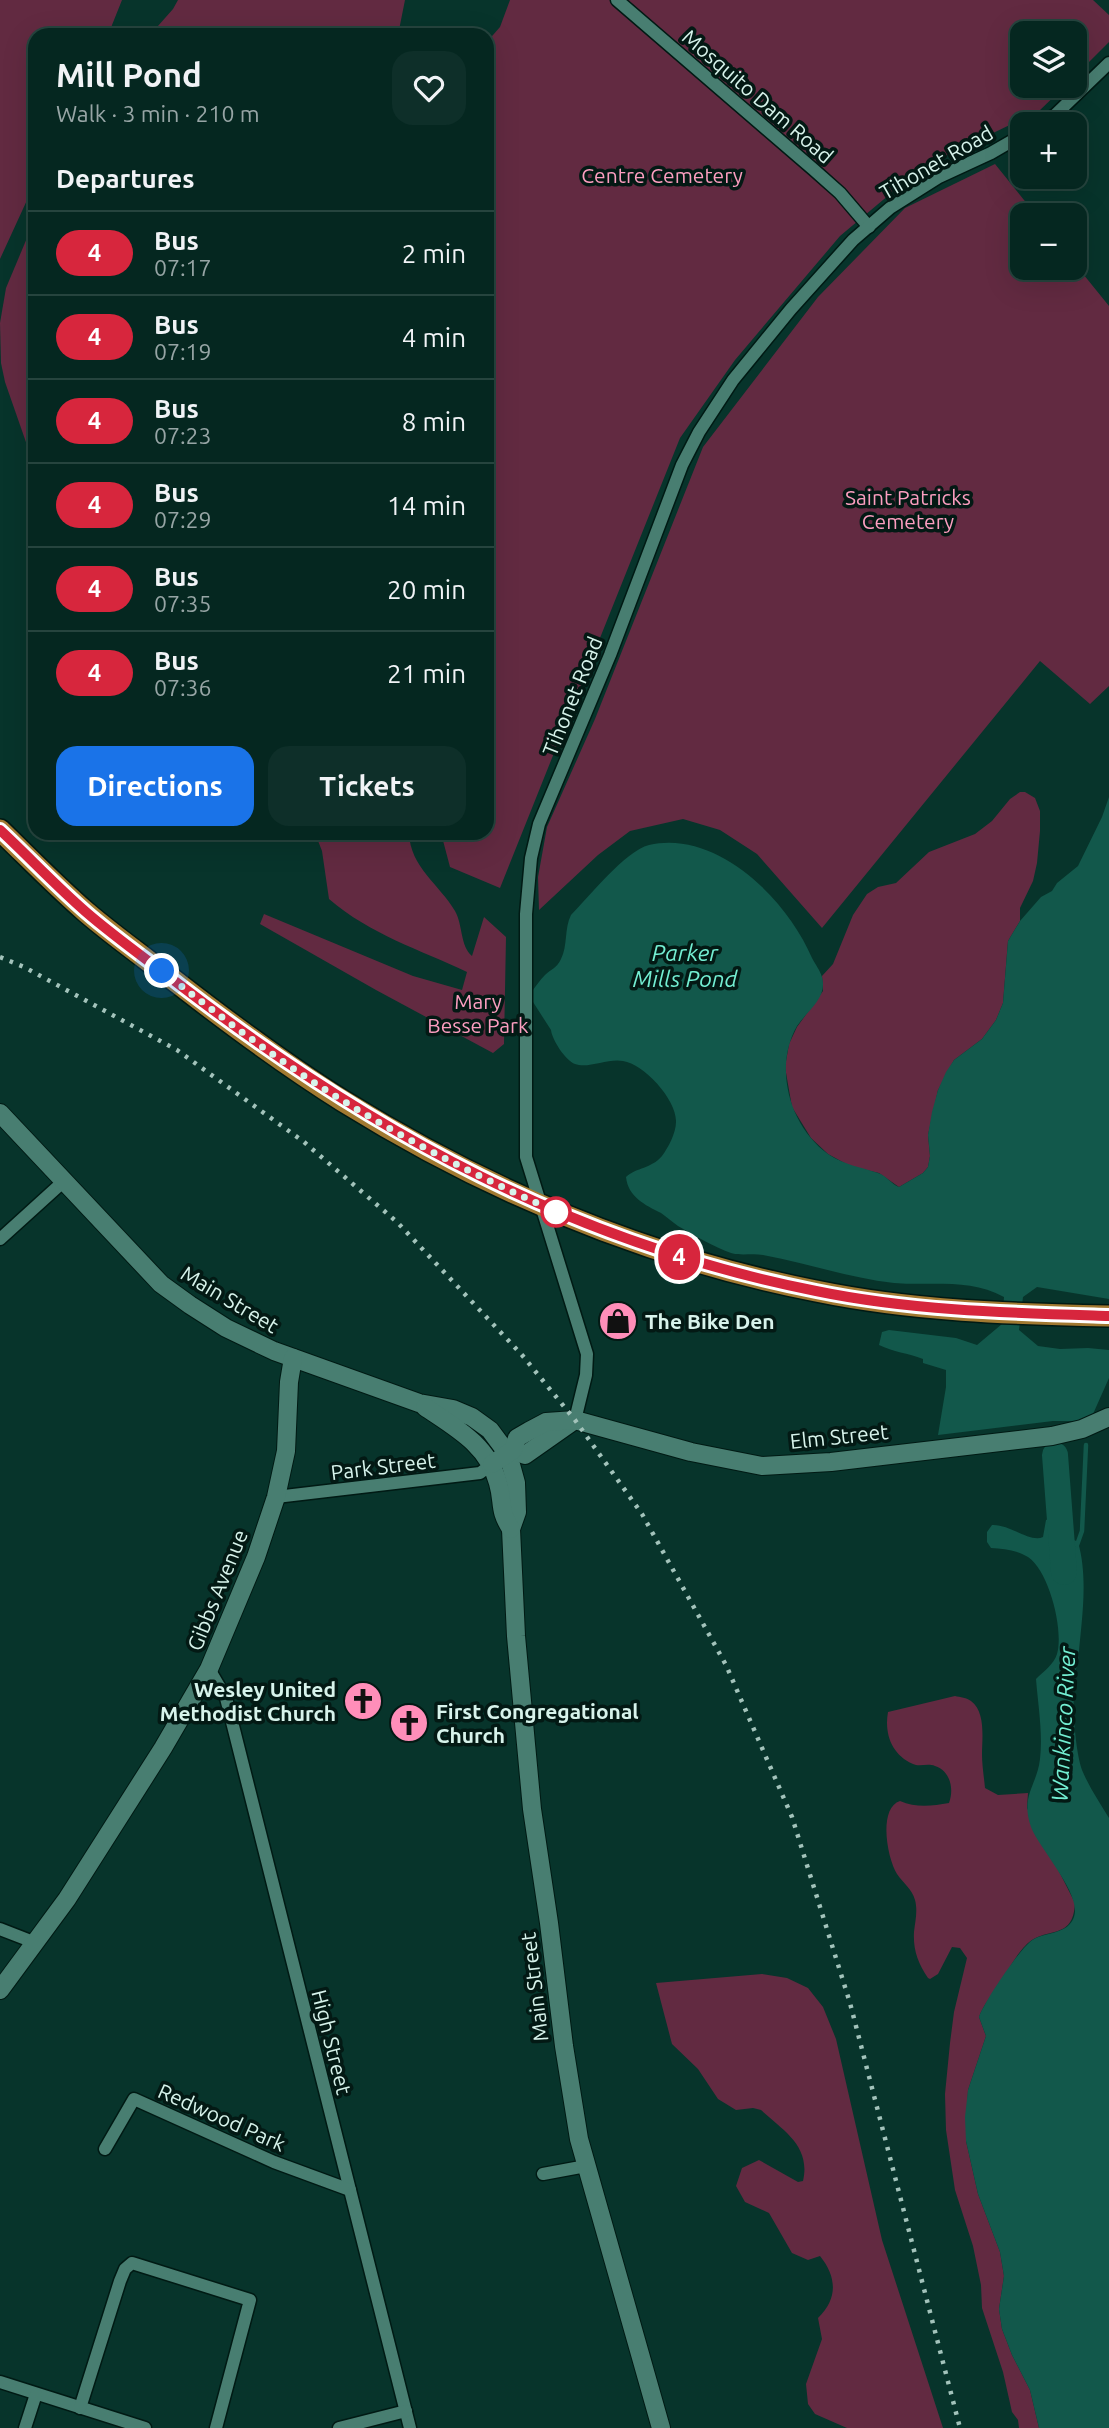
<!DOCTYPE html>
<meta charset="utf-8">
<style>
body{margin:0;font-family:Ubuntu,sans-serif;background:#0e2f29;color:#f1f3f6;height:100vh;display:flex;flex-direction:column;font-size:26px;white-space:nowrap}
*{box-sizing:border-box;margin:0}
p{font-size:23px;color:#97a5a5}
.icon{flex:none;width:38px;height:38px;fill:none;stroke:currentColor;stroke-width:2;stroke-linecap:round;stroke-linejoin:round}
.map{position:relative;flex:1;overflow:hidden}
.sheet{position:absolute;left:28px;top:28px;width:466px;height:812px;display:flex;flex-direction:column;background:#052720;border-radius:21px;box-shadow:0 7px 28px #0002,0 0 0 2px #26443e}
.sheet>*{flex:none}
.badge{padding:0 14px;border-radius:23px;font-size:24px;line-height:46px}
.controls{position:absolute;left:1010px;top:21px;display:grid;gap:14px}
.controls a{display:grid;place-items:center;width:77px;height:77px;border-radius:14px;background:#052720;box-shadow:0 7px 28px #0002,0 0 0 2px #26443e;font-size:35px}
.you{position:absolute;width:35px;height:35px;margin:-18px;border:5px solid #fff;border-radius:50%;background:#1a73e8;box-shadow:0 0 0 10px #1a73e833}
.map>.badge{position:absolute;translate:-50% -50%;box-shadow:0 0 0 4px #fff}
h2{padding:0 28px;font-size:26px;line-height:63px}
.round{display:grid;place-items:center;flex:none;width:74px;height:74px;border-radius:21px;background:#0e2f29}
.overview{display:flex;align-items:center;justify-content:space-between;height:119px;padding:0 28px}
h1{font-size:33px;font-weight:700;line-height:52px}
.button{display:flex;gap:14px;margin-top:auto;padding:14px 28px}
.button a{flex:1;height:80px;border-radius:21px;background:#1a73e8;color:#fff;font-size:28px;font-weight:700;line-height:80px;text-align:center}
.button a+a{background:#0e2f29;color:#f1f3f6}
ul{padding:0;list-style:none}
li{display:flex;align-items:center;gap:21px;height:84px;padding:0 28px;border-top:2px solid #26443e}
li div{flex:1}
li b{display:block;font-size:26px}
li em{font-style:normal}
li .badge{min-width:77px;font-weight:700;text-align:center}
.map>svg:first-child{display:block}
</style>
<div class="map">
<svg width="1109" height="2428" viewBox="0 0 1109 2428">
<rect width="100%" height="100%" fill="#07342b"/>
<g fill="#622a41">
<path d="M0,0H122L108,35H35V177L28,198L0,259Z"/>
<path d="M178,0H405L398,35H150L173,9Z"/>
<path d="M510,0H1093L1109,15V42L1075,76L1074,33H1022V86H1065L1039,111L937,160L908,179L840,236L735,360L680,438L500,888L450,867L441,833H486V43L500,27Z"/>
<path d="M995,164L1036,215H1022V268H1074L1075,264L1109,306V686L1090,704L1040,661L822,928L757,854L720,830L683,819L630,831L598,855L539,910L538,877L547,827L595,719L703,447L818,297L905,208Z"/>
<path d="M35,219V468L5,382L1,363L0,323L6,288Z"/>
<path d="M1020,792H1025L1035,798L1040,811V831L1037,863L1033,881L1020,908V921L1008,941L1003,1003L996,1020L982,1039L954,1060L938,1090L928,1135L930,1156L928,1167L923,1173L899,1187L879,1173L850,1166L828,1154L811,1138L792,1107L785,1067L789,1044L797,1027L823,991L822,976L833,964L853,915L867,894L878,887L896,883L929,852L975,834L992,821L1010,799Z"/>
<path d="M315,833H409C410,867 440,885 455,911C463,925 460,946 472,956L484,917L506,937L504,1044L493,1053L376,990L260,924L264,914L413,976L462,990L467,972C419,949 371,935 329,899L322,851Z"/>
<path d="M955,1696C960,1697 967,1698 971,1701C986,1712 982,1739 982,1754C982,1765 984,1777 985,1788L998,1795L1028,1793L1027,1808L1075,1903C1073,1942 1046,1925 1026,1945C1015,1956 1008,1971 999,1985C991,1996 984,2004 979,2017L986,2036L968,2090L966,2141L978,2194L1000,2252L1004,2276L999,2309L1002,2329L1012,2355L1030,2390L1039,2428H1019L1018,2420L1012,2412L1003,2372L982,2308L981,2285L973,2246L955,2190L946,2130L945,2094L950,2043L954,2012L967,1958L960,1948L952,1947L938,1974L930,1979L928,1978C918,1963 913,1950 914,1932C915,1922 918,1911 915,1900C912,1889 903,1883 897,1874C887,1858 878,1808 900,1801C916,1808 932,1806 949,1803C954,1790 951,1771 935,1766C928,1763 919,1767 913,1764C892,1755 884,1734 888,1712Z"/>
<path d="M762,1974L787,1978L808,1988L823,2007L836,2039L882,2240L943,2428H847L815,2414L808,2404L806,2384L822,2339L818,2318C838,2299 837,2277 820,2256L808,2260L792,2253L769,2213L745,2202L736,2186L742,2168L759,2160L798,2182L803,2181C811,2146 784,2131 761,2110L753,2108L736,2110L718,2099L698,2069L672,2044L656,1983Z"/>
</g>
<g fill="#12584b">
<path d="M1109,797V1299L1037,1287L1023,1297L1019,1330L1038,1346L1060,1349L1088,1348L1109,1350V1378L1093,1414L1078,1421H1053L938,1435L946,1387V1370L923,1363V1359C908,1353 893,1352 879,1345L882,1332L889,1330L956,1338L977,1345L1002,1324L1004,1297C970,1278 931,1286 894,1283C849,1278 807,1263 763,1255C753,1253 741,1256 731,1253C714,1247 694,1235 678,1226C672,1222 667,1217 661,1213C645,1205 628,1197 626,1177C637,1167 651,1169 662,1156C668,1148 676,1133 676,1122C677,1100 644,1064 623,1061C608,1058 588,1069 575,1064C566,1061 552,1040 551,1030L533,1002L531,993C535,987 540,980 545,975C551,969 557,968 561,959C568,945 564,929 571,915C589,897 625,851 649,845C718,829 788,901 812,958C815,964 820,970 822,977C828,998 807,1011 797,1026C773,1068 790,1127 828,1154C844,1165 861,1167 878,1173C887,1176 891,1184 899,1187L923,1173L928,1167L930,1156L928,1135L932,1112L938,1090L946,1072L954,1060L982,1039L996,1020L1003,1003L1008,941L1020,921L1041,897L1052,891L1057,883L1078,866L1102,817Z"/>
<path d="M1052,1517L1057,1521L1062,1542L1074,1540L1078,1542C1089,1580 1081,1623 1078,1662C1070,1685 1074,1747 1082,1770C1089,1787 1100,1803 1109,1818V2428H1039L1030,2390L1012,2355L1002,2329L999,2309L1004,2276L1000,2252L978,2194L966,2141L965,2117L968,2090L986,2036L979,2017C984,2002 1021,1946 1034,1939C1047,1932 1068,1934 1074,1917C1082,1894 1040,1850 1031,1827C1020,1795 1037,1786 1040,1759C1043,1733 1038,1705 1036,1679C1043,1672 1054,1664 1057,1654C1064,1630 1049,1571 1028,1557C1017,1550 1004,1549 991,1548L987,1542V1532L992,1525C1010,1524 1030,1543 1043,1537L1046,1520Z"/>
</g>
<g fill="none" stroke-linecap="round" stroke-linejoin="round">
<path stroke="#12584b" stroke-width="4.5" d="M1077,1545L1082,1531L1086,1445"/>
<path stroke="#12584b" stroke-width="26" d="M1055,1455L1064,1572"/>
<defs>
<g id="minor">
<path d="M617,0L813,169L840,193L869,227"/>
<path d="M1040,124L1055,115L1109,63"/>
<path d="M0,1239L64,1181"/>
<path d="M575,1420L586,1375L587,1354L526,1157V914L531,858L539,824L610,655L682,465L699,432L733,380L791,309L853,240L890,208L939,177L991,153L1022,135"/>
<path d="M276,1497L480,1473L492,1464"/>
<path d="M209,1669L226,1698L410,2428"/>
<path d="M0,1929L36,1943"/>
<path d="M105,2149L134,2099L274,2162L350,2190"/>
<path d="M543,2174L586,2166"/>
<path d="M0,2382L145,2428"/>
<path d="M80,2408L120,2281L125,2269L132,2263L250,2300L216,2428"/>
<path d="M25,2428L36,2394"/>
<path d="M339,2428L406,2411"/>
</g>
<g id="secondary">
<path d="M0,1113L161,1284L190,1305L226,1328L274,1351L419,1403L453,1409L472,1417L490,1430L508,1454L516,1483L517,1512L511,1529L516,1636L532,1809L549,1923L564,2046L579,2139L661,2428"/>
<path d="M425,1407C456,1428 488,1445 498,1483C504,1504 498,1509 511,1529"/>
<path d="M513,1450L525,1455L572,1422"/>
<path d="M492,1464L513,1450L517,1438L529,1431L546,1422L575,1420L691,1452L762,1466L831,1462L1052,1436L1082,1429L1109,1417"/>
<path d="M0,1990L67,1899L163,1748L209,1669L256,1557L276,1497L286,1451L289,1382L293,1358"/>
</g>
<path id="primary" d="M0,830C28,857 56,886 86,912C114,936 145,958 175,981C229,1023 284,1064 343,1101C488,1191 648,1258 816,1291C913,1311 1011,1314 1109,1316"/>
</defs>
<use href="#minor" stroke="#001a14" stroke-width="15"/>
<use href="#secondary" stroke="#001a14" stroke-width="20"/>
<use href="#primary" stroke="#001a14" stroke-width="24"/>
<use href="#minor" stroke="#487e71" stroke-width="12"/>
<use href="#secondary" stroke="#487e71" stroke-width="18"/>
<use href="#primary" stroke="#a17931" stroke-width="21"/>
<path stroke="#a3c3bb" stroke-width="4.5" stroke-dasharray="3.5 7" stroke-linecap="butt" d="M0,957L24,967L177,1050L304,1142L397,1222L522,1355L575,1420L642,1514L726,1665L792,1817L850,2003L960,2428"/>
</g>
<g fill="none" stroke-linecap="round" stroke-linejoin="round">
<defs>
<path id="line" d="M0,830C29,857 56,886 86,912C116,938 149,961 180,985C374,1134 574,1243 816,1291C913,1311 1011,1313 1109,1316"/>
</defs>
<use href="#line" stroke="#fff" stroke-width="16"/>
<use href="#line" stroke="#d7263d" stroke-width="10"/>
<path stroke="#d7f3eb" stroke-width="7" stroke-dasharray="0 12.6" d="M162,971C221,1017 281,1063 345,1102C413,1144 485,1180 559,1213L556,1212"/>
</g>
<defs>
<symbol id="shop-disc" viewBox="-11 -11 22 22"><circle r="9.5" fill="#ff8eb9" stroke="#031914"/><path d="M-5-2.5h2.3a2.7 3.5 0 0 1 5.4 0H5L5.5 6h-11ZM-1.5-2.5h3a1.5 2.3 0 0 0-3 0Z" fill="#111"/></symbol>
<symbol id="church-disc" viewBox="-11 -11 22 22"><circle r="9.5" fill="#ff8eb9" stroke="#031914"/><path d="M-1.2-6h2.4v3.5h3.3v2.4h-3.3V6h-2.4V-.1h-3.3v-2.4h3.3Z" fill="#111"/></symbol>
</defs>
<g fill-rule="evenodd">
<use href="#shop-disc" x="596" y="1299" width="44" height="44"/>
<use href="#church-disc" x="341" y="1679" width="44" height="44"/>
<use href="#church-disc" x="387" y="1701" width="44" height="44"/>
</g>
<circle fill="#fff" stroke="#d7263d" stroke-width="3.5" cx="556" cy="1212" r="14"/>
<g text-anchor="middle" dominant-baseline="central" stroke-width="7" stroke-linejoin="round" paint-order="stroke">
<g font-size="21" fill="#d7f3eb" stroke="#031914">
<text transform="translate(758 96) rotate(41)">Mosquito Dam Road</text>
<text transform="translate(936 162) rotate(-30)">Tihonet Road</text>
<text transform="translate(572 696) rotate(-68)">Tihonet Road</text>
<text transform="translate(230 1299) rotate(31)">Main Street</text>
<text transform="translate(839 1436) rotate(-6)">Elm Street</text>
<text transform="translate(383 1466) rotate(-7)">Park Street</text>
<text transform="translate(217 1590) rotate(-68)">Gibbs Avenue</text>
<text transform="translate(534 1987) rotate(-97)">Main Street</text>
<text transform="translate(332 2042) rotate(76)">High Street</text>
<text transform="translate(222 2117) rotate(24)">Redwood Park</text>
</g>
<g font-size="21" fill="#fc9ec0" stroke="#031914">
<text x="662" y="175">Centre Cemetery</text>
<text x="908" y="497">Saint Patricks<tspan x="908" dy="24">Cemetery</tspan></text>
<text x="478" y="1001">Mary<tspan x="478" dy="24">Besse Park</tspan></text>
</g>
<g font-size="21" font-weight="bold" fill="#d7f3eb" stroke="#031914" text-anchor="start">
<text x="645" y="1321">The Bike Den</text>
<text x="336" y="1689" text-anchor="end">Wesley United<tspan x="336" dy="24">Methodist Church</tspan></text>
<text x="436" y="1711">First Congregational<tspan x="436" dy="24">Church</tspan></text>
</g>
<g font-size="23" font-style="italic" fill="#73eed2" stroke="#031914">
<text x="685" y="952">Parker<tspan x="685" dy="26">Mills Pond</tspan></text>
<text transform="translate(1063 1724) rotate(-87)">Wankinco River</text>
</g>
</g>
</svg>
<div class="controls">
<a><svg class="icon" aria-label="layers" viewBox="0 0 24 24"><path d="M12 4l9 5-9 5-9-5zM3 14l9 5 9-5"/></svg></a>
<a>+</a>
<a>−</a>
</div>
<div class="you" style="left:162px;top:971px"></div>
<b class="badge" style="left:679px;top:1257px;background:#d7263d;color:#fff">4</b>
<section class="sheet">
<div class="overview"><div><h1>Mill Pond</h1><p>Walk · 3 min · 210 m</p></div><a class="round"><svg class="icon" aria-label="heart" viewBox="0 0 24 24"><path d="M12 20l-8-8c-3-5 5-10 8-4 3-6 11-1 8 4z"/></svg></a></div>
<h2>Departures</h2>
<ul>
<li><span class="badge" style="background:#d7263d;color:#fff">4</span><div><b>Bus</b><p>07:17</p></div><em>2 min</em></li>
<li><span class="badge" style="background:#d7263d;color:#fff">4</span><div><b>Bus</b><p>07:19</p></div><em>4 min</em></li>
<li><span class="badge" style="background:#d7263d;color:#fff">4</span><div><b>Bus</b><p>07:23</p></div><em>8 min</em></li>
<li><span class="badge" style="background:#d7263d;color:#fff">4</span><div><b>Bus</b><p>07:29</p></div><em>14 min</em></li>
<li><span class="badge" style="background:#d7263d;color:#fff">4</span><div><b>Bus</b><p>07:35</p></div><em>20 min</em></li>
<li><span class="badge" style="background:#d7263d;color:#fff">4</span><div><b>Bus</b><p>07:36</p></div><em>21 min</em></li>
</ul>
<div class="button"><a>Directions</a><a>Tickets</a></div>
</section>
</div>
